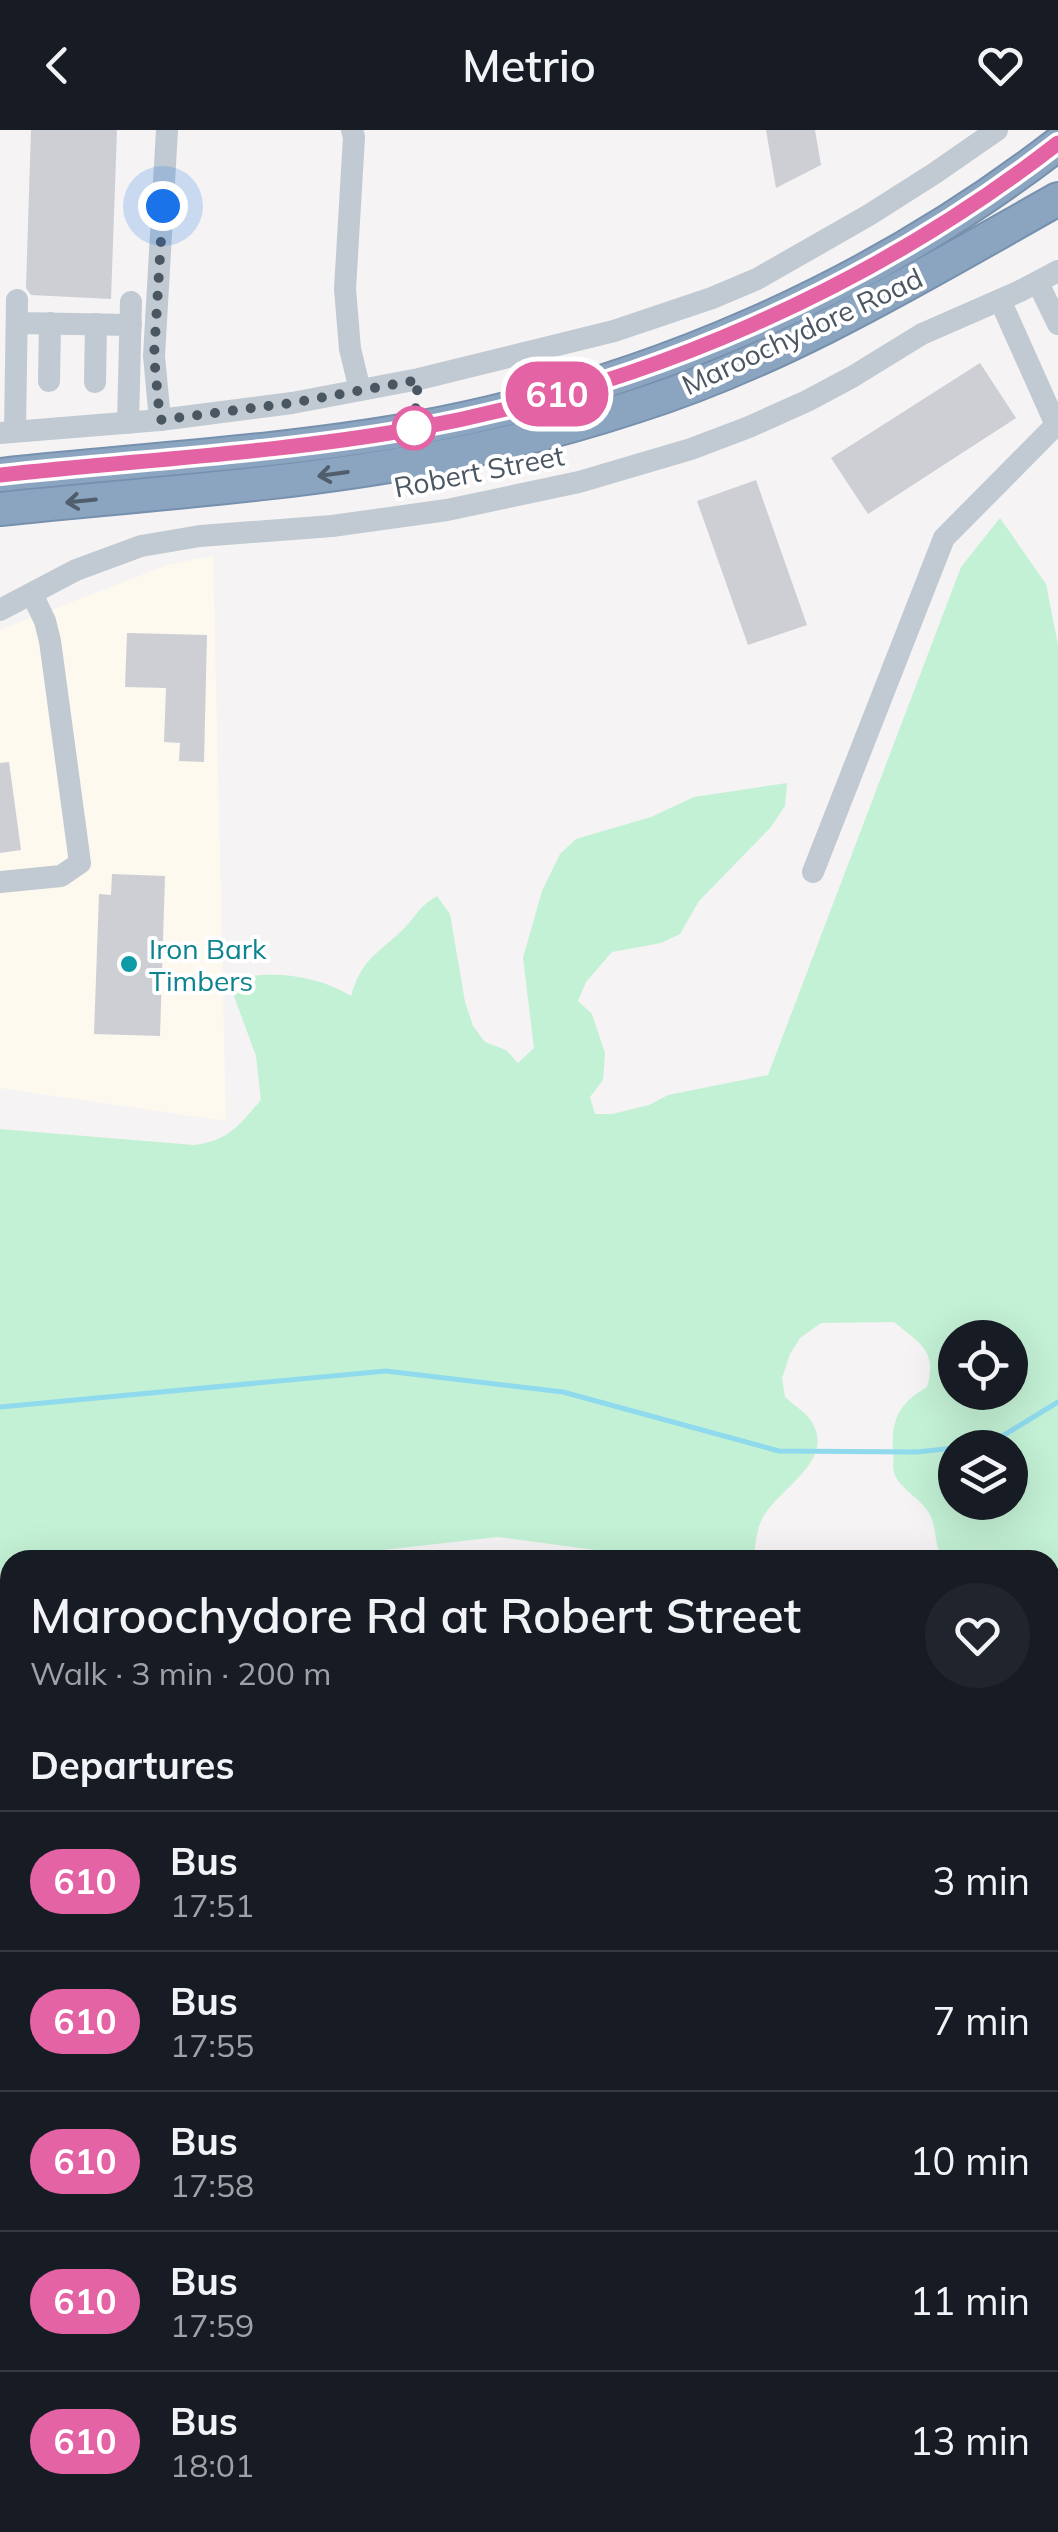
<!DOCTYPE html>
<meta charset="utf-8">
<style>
body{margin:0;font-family:Mulish,sans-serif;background:#20242c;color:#f1f3f6;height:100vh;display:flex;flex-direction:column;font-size:38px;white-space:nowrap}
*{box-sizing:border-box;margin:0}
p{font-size:32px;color:#9ea1a6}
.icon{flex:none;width:55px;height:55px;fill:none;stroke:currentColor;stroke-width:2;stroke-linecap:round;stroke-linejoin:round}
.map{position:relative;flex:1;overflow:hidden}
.sheet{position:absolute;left:0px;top:1420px;width:1060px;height:982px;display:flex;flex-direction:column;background:#171b24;border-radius:30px 30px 0 0;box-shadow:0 10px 40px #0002}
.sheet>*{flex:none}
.badge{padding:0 20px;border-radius:32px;font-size:35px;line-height:65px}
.tools{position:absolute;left:938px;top:1190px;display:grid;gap:20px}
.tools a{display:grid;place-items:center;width:90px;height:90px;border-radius:50%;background:#171b24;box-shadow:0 10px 40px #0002;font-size:50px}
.you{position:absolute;width:50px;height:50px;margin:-25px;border:8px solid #fff;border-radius:50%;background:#1a73e8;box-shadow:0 0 0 15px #1a73e833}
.map>.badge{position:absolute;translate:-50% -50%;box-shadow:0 0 0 5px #fff}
h2{padding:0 30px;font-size:38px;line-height:90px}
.round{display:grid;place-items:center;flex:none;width:105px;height:105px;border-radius:52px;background:#20242c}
.headline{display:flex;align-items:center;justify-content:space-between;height:170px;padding:0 30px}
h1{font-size:48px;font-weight:600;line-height:75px}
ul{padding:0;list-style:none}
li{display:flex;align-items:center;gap:30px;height:140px;padding:0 30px;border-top:2px solid #363941}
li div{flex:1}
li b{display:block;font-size:38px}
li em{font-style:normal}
li .badge{min-width:110px;font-weight:700;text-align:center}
header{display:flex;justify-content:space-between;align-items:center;height:130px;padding:0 30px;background:#171b24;font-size:45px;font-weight:600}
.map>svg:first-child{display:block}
</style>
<header><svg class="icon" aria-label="back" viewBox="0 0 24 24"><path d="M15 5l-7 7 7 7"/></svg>Metrio<svg class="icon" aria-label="heart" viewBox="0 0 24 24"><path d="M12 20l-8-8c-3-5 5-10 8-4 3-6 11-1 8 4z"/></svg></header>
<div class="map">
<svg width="1058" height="2402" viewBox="0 0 1058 2402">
<rect width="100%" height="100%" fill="#f5f3f3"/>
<path fill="#fdf9ef" d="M213,426L226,991L0,958V500L170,434Z"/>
<g fill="#c3f1d5" fill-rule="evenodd">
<path d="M1000,388L1046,454L1058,515V2340L1050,2338V1761L1056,1738L1050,1691V1430H944C932,1415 939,1397 927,1380C919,1368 900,1358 895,1345C892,1339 894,1328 893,1322C891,1290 899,1273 927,1257C938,1220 919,1213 894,1192L821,1193L800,1208L790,1224L782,1248L785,1267C793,1275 809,1284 813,1294C834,1334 776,1359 761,1391C756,1403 755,1418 754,1430H616L595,1420L498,1407L294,1430H10V1553H0V999L194,1015C229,1011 240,994 261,970L256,926L234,866L251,846C286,842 321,848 351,866C363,824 383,822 409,793C420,780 422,775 437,766L450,784L465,872L473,896L485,912L506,920L518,933L534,918L523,828L542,761L560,724L576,709L651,687L694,667L787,653L785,676L770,698L699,771L680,804L661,813L612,822L586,852L578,871L592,884L605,923L603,950L590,967L595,984H612L649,975L668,965L768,945L961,437ZM955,1208H1010V1262H955ZM955,1318H1010V1372H955Z"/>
<path d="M10,1748V2392L826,2393L825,2402H0V1756Z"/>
</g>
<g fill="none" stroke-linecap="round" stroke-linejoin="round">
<g stroke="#90daee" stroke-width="5">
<path d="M0,1277L386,1241L563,1262L779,1321L917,1322L955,1318"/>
<path d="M955,1318L991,1313L1058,1272"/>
<path d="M0,2126L10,2130"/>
<path d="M1050,2286L1058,2287"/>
<path d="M0,2353L10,2354"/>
<path d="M190,2392L230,2402"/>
<path d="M787,2392L795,2402"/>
</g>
</g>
<g fill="#cdcfd5">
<path d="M31,0H117L111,169L31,165L26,158Z"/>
<path d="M766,0H815L821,35L776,58Z"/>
<path d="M980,233L1016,288L868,384L831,328Z"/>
<path d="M756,350L807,495L748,515L697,371Z"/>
<path d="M127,503L207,505L204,632L179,631L180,613L164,612L166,558L125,557Z"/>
<path d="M9,632L21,720L0,723V633Z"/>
<path d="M112,744L165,746L160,906L94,904L99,764L111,765Z"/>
</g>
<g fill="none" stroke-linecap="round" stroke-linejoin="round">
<defs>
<g id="highway">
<path d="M0,345C138,330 277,323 413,299C645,257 872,158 1058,14"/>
<path d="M0,379C141,364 283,356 423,330C495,317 566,299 636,276C785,229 923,145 1058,69"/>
</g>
</defs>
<use href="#highway" stroke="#7690ad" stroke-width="36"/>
<g stroke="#c1cad2" stroke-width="22">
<path d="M352,0L354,7L345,159L350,219L360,260"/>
<path d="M1038,153L1058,194"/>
<path d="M17,193L131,195"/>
<path d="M49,251L50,193"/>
<path d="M95,252L96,194"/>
<path d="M160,290L154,226L167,0"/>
<path d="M128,293L131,172"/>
<path d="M15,301L17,170"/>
<path d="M0,303L160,290L292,273L419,249L614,201L712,168L757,149L869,85L935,43L997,0"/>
<path d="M0,480L76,440L141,416L200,406L332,396L447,380L579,352L691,319L749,297L807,271L852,247L922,204L1020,161L1058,141"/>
<path d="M813,742L944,408L1056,295L1000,170"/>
<path d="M0,752L61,746L80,733L50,511L45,491L32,464"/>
<path d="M0,1592L10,1588"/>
</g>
<use href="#highway" stroke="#8ba5c1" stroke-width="32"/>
</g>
<defs><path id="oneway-shaft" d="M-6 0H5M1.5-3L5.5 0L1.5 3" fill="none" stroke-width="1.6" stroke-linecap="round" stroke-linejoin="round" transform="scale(2.5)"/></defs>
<g stroke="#505e6b">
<use href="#oneway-shaft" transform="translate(333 344) rotate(172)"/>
<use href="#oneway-shaft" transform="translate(81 371) rotate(174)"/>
</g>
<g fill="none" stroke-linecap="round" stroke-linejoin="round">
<defs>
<path id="line" d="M0,345C138,330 277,323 413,299C645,257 872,158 1058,13"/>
</defs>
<use href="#line" stroke="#fff" stroke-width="22"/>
<use href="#line" stroke="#e463a4" stroke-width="15"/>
<path stroke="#4a5661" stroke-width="10" stroke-dasharray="0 18" d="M163,76L154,226L160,290L292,273L418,250L414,298"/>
</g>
<circle fill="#fff" stroke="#e463a4" stroke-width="5" cx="414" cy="298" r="20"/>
<circle fill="#0f9aa8" stroke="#fff" stroke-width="4" cx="129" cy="834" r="10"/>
<g text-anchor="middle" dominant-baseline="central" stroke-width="8" stroke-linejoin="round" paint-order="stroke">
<g font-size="28" fill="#4a5661" stroke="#fff">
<text transform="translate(802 201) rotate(-25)">Maroochydore Road</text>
<text transform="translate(479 341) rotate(-11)">Robert Street</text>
</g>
<g font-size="28" fill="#0d838f" stroke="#fff" text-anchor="start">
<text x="149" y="818">Iron Bark<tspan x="149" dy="32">Timbers</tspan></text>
</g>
</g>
</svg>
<div class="tools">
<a><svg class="icon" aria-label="locate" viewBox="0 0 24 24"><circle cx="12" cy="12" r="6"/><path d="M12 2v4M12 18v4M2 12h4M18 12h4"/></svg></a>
<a><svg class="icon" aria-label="layers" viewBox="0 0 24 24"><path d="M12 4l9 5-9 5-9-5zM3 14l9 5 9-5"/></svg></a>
</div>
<div class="you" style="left:163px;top:76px"></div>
<b class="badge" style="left:557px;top:264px;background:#e463a4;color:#fff">610</b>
<section class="sheet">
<div class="headline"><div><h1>Maroochydore Rd at Robert Street</h1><p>Walk · 3 min · 200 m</p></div><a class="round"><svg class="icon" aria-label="heart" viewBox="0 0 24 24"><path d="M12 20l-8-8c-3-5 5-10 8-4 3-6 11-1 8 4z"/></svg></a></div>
<h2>Departures</h2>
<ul>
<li><span class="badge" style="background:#e463a4;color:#fff">610</span><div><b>Bus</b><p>17:51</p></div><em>3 min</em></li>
<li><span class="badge" style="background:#e463a4;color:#fff">610</span><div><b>Bus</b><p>17:55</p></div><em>7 min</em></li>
<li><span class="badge" style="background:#e463a4;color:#fff">610</span><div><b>Bus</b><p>17:58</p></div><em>10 min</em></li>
<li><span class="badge" style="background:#e463a4;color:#fff">610</span><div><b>Bus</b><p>17:59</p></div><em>11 min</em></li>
<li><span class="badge" style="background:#e463a4;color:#fff">610</span><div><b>Bus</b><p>18:01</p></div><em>13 min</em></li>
</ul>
</section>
</div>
